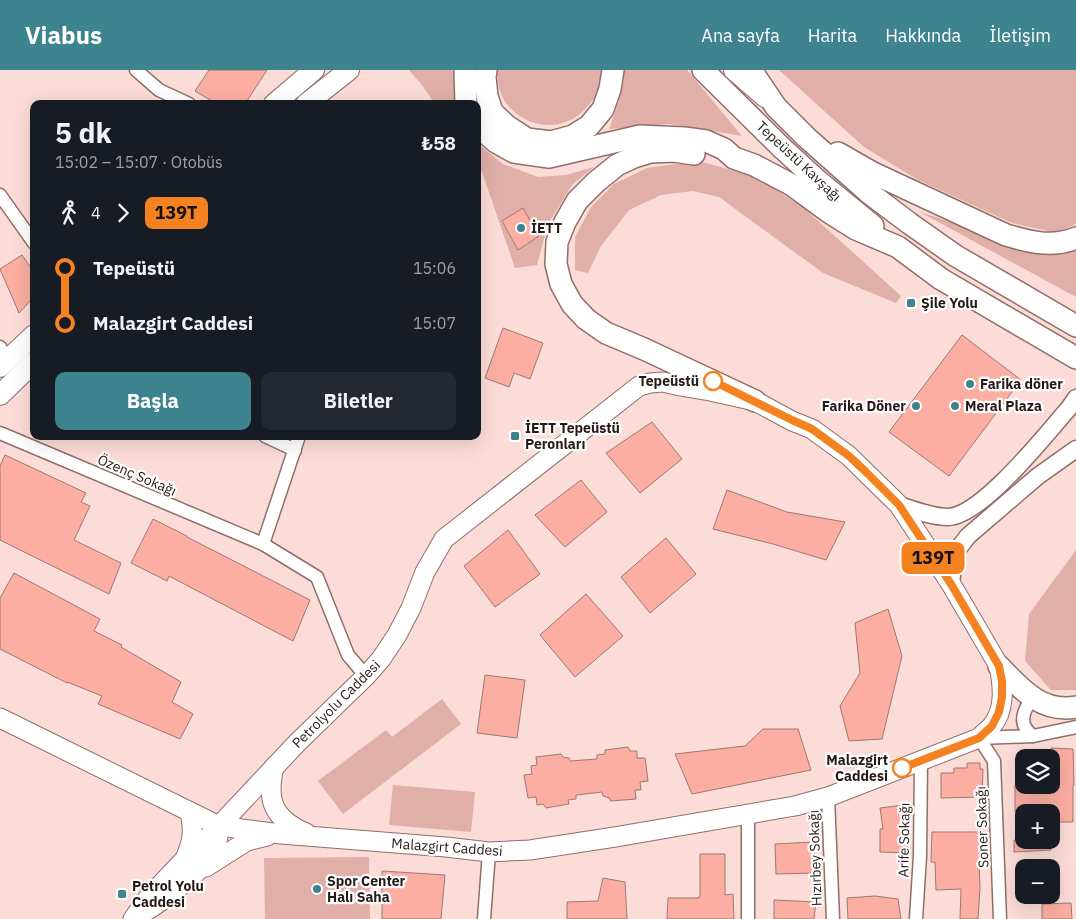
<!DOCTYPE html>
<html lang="tr">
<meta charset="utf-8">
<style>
body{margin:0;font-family:"IBM Plex Sans",sans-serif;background:#242831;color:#f1f3f6;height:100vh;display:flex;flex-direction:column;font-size:19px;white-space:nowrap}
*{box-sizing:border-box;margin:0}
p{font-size:16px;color:#9ea1a6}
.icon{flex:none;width:28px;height:28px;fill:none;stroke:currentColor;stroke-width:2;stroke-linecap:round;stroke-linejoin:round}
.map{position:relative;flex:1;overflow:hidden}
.sheet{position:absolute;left:30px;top:30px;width:451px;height:340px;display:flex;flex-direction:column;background:#171b24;border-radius:10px;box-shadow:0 5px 20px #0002}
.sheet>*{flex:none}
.badge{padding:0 10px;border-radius:8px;font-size:18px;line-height:32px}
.controls{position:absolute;left:1015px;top:679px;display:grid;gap:10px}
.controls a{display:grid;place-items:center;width:45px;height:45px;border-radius:10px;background:#171b24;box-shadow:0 5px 20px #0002;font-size:25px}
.map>.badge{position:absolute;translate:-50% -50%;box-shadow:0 0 0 2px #fff}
.legs{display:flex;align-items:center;gap:8px;height:55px;padding:0 25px;font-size:16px}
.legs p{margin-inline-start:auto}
.headline{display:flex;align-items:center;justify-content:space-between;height:85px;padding:0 25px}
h1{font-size:28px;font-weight:700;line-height:38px}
.primary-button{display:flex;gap:10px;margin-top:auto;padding:10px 25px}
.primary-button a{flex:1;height:58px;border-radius:10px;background:#3e848f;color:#fff;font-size:20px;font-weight:700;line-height:58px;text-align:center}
.primary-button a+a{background:#242831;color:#f1f3f6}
ul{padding:0 25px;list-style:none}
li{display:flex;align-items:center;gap:18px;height:55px;font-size:19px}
li i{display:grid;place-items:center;width:8px;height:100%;margin:0 6px;background:currentColor}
li i::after{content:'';width:12px;height:12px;margin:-6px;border:4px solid;border-radius:50%;background:#171b24}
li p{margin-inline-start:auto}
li:first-child i{background:linear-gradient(#0000 50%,currentColor 0)}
li:last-child i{background:linear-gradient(currentColor 50%,#0000 0)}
header{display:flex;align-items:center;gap:30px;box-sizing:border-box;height:70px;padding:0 25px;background:#3e848f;color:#fff}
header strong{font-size:24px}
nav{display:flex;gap:28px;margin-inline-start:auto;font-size:18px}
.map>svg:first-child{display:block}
</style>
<header>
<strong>Viabus</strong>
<nav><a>Ana sayfa</a><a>Harita</a><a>Hakkında</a><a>İletişim</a></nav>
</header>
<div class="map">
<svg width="1076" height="849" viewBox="0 0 1076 849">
<rect width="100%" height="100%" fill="#fcdcd7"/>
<g fill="#e0afa7">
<path d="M409,0H456L457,34H435L421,14Z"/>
<path d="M497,0H601C601,5 601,11 600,15C598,24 592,32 586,38C563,64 523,59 504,30C499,21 497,10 497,0Z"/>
<path d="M623,0H687L742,66L669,54L609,59L619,31Z"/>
<path d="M779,0H1076V154L1057,163L1012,153L918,110L864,77Z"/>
<path d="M478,74L503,94L538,107L566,105L594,97L572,115L548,154L537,195L515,198L482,102L478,96Z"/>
<path d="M698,91L754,106L804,138L901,226L896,233L823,203L719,127L693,121L661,125L629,140L601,176L588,203L575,200V167L591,137L614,114L647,98Z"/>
<path d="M918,141L1013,174L1076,173V227Z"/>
<path d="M1076,480V620H1051L1025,591L1029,544Z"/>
<path d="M442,629L461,654L343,744L318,711L386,660L392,667Z"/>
<path d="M393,715L475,722L471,762L389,755Z"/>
<path d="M369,787L370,849H265L264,788Z"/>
</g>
<g fill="#fcaea2" stroke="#9c7973">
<path d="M209,0H267L245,34H217L195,21Z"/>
<path d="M523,138L539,166L518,180L502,151Z"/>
<path d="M22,185L34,202V227L19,243L0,199Z"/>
<path d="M503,258L543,273L530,309L514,303L509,317L485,308Z"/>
<path d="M962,265L1021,310L949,406L889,362Z"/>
<path d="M652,352L682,389L640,423L606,383Z"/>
<path d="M5,385L86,423L81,432L90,436L74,470L121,493L109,524L0,470V396Z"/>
<path d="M581,410L607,442L565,477L535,445Z"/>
<path d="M727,420L787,442L845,452L826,490L773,474L713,459Z"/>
<path d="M153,449L187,466V467L310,530L293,571L169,506L167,511L131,493Z"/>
<path d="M508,460L540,504L495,537L464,496Z"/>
<path d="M666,468L696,504L650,543L621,507Z"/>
<path d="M14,503L100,549L94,561L122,575L121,577L181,612L172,632L193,644L180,669L98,634L102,626L67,612V613L0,579V528Z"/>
<path d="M586,524L623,566L575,607L540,565Z"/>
<path d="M888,539L902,586L882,669L849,671L840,636L860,603L855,553Z"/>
<path d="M485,605L525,610L517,668L477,663Z"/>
<path d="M763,659H798L811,700L692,724L675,684L745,676Z"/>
<path d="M628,677L630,681H637V688H645L646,695L648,711L640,712L641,720H635L636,729L611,731L609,728L603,726L602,722L576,725V729L568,730L569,734L546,738L543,734L537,735L536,727L528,728L524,705L532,704L531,696L537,695L536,687L561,684L563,687L569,688L570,691L597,689V685L605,684V680Z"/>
<path d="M1051,678L1073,679L1074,715H1073V752H1051V742H1015V715H1051Z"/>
<path d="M967,693H980V699H983L982,727L941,728V703H954V698H967Z"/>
<path d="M904,735L907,760V783L880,782V759H883L880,738Z"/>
<path d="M932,762H985V792H979L980,818L978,849H960L961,819L936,820L935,792H931Z"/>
<path d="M1014,770H1050L1051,780L1014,782Z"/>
<path d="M814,772L815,803L776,804L775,774Z"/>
<path d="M700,784H725V825L733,824L734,849H667L668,828H699V826H700Z"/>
<path d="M382,801L445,805L441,849H382Z"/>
<path d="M603,808L625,812L627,849H567V832L598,831Z"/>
<path d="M875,826L898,829L901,849H848L847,828Z"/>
<path d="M774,830L816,832L814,849H774Z"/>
<path d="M1071,833L1072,849H1042V834Z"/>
</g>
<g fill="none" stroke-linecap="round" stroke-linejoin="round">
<defs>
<g id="minor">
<path d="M136,0L159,20L189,34"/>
<path d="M0,125L34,173"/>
<path d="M0,277L8,290"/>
<path d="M0,363L263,474L299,366"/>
<path d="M265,366L295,380"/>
<path d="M263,474L317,507L348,585L366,606"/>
<path d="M1033,666C1020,656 1021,646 1029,633L1037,631"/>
<path d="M979,668L994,691L1000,849"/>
<path d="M979,668L1033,666L1076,657"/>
<path d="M828,727L833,849"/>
<path d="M748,745V849"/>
<path d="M484,849L489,782"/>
<path d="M916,849L920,786L921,691"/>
</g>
<g id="tertiary">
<path d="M899,435C914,440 932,447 948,447C982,446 1046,364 1069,338L1076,328"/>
<path d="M951,514L953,495L958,479L968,466L1038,406L1076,379"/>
</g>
<g id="secondary">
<path d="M0,648L219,756L281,764L446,777L489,782L530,780L615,767L795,736L828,727L979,668C983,664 987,661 991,657C1006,640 1003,616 999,596L951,514L899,435L849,386L812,359L792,351L755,331L710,321L680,316L663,312L650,313L639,316L444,469L425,502L411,538L397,565L381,589L366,606L297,673L219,756L194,782L184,790L148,828L133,849"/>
<path d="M274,697C266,730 273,749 306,763"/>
<path d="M185,789C193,770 194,762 190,742"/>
<path d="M206,797L247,771L267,766"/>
<path d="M144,842C157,835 168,826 179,817C199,801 218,786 219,758"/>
</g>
<g id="primary">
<path d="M734,0L765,27"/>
<path d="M274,34L314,0"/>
<path d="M306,34L349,0"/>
<path d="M0,297L34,265"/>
<path d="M0,325L34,292"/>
</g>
<g id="trunk">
<path d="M465,0L466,34"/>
<path d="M486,0L485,7L487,26L492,42L507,56L527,69L551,72L573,66L589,56L603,39L610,19L613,0"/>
<path d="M703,0L782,78L818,111L873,156"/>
<path d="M751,0L776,37L806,67L868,122L909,153L956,186L1076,256"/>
<path d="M478,53L480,58L496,72L514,82L549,87L640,66L684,68L706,71L724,79L734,88L754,95L792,115L829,142L856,159L898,177L941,209L1076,288"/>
<path d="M838,83L873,103L1006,165C1030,172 1052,178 1076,168"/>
<path d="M694,84L674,81L650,82L634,87L617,95L596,112L577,131L565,152L557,172L556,194L561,214L572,234L586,249L606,263L644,279L755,331"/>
<path d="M999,596C1021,619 1041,643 1076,637"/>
</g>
</defs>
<use href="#minor" stroke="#916e68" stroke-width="15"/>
<use href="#tertiary" stroke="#916e68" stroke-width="19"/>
<use href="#secondary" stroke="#916e68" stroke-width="21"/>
<use href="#primary" stroke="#916e68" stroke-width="22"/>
<use href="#trunk" stroke="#916e68" stroke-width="24"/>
<use href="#minor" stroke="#fff" stroke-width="12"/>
<use href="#tertiary" stroke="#fff" stroke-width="16"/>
<use href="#secondary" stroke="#fff" stroke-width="19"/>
<use href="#primary" stroke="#fff" stroke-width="20"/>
<use href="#trunk" stroke="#fff" stroke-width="21"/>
</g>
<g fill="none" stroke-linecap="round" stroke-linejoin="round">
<defs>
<path id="line-1" d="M713,311L792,350L812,359L849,386L866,402L899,435L951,514L999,596L1002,611V627L999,642L992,656L979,668L902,698"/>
</defs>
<use href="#line-1" stroke="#fff" stroke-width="11"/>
<use href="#line-1" stroke="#f58220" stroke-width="8"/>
</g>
<g fill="#3e848f" stroke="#fff" stroke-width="2">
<circle cx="521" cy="158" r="5"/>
<rect x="906" y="228" width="10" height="10" rx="2.5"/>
<circle cx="970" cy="314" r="5"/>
<circle cx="916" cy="336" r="5"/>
<circle cx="955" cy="336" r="5"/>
<rect x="510" y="361" width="10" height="10" rx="2.5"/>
<circle cx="317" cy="819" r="5"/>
<rect x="117" y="819" width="10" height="10" rx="2.5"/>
</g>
<g fill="#fff" stroke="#f58220" stroke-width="2.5">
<circle cx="713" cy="311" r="9"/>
<circle cx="902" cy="698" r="9"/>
</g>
<g text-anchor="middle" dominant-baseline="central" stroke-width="4.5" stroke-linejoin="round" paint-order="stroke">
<g font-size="14" fill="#271917" stroke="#fff">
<text transform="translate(799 91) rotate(43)">Tepeüstü Kavşağı</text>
<text transform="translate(137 405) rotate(23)">Özenç Sokağı</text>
<text transform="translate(336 634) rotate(-45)">Petrolyolu Caddesi</text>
<text transform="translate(982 757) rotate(-92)">Soner Sokağı</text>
<text transform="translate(904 770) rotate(-89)">Arife Sokağı</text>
<text transform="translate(447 777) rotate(4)">Malazgirt Caddesi</text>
<text transform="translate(815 788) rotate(-92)">Hızırbey Sokağı</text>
</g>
<g font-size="14" font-weight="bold" fill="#271917" stroke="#fff" text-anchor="start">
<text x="531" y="158">İETT</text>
<text x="921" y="233">Şile Yolu</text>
<text x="980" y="314">Farika döner</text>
<text x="906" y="336" text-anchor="end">Farika Döner</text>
<text x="965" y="336">Meral Plaza</text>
<text x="525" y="358">İETT Tepeüstü<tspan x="525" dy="16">Peronları</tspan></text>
<text x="327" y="811">Spor Center<tspan x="327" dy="16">Halı Saha</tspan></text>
<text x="132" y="816">Petrol Yolu<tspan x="132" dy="16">Caddesi</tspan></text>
</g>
<g font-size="14" font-weight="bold" fill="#271917" stroke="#fff" text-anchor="end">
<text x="699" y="311">Tepeüstü</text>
<text x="888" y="690">Malazgirt<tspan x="888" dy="16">Caddesi</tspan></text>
</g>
</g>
</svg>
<div class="controls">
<a><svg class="icon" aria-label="layers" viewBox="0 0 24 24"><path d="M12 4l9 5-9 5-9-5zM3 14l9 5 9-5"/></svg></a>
<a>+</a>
<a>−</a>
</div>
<b class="badge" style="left:933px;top:488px;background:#f58220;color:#111">139T</b>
<section class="sheet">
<div class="headline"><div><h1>5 dk</h1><p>15:02 – 15:07 · Otobüs</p></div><b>₺58</b></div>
<div class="legs"><svg class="icon" aria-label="walk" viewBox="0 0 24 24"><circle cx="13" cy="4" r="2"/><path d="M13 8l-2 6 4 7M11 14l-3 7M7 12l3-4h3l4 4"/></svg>4<svg class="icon" aria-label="forward" viewBox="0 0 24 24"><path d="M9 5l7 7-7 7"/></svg><b class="badge" style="background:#f58220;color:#111">139T</b></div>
<ul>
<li><i style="color:#f58220"></i><b>Tepeüstü</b><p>15:06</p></li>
<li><i style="color:#f58220"></i><b>Malazgirt Caddesi</b><p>15:07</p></li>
</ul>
<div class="primary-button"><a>Başla</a><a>Biletler</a></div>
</section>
</div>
